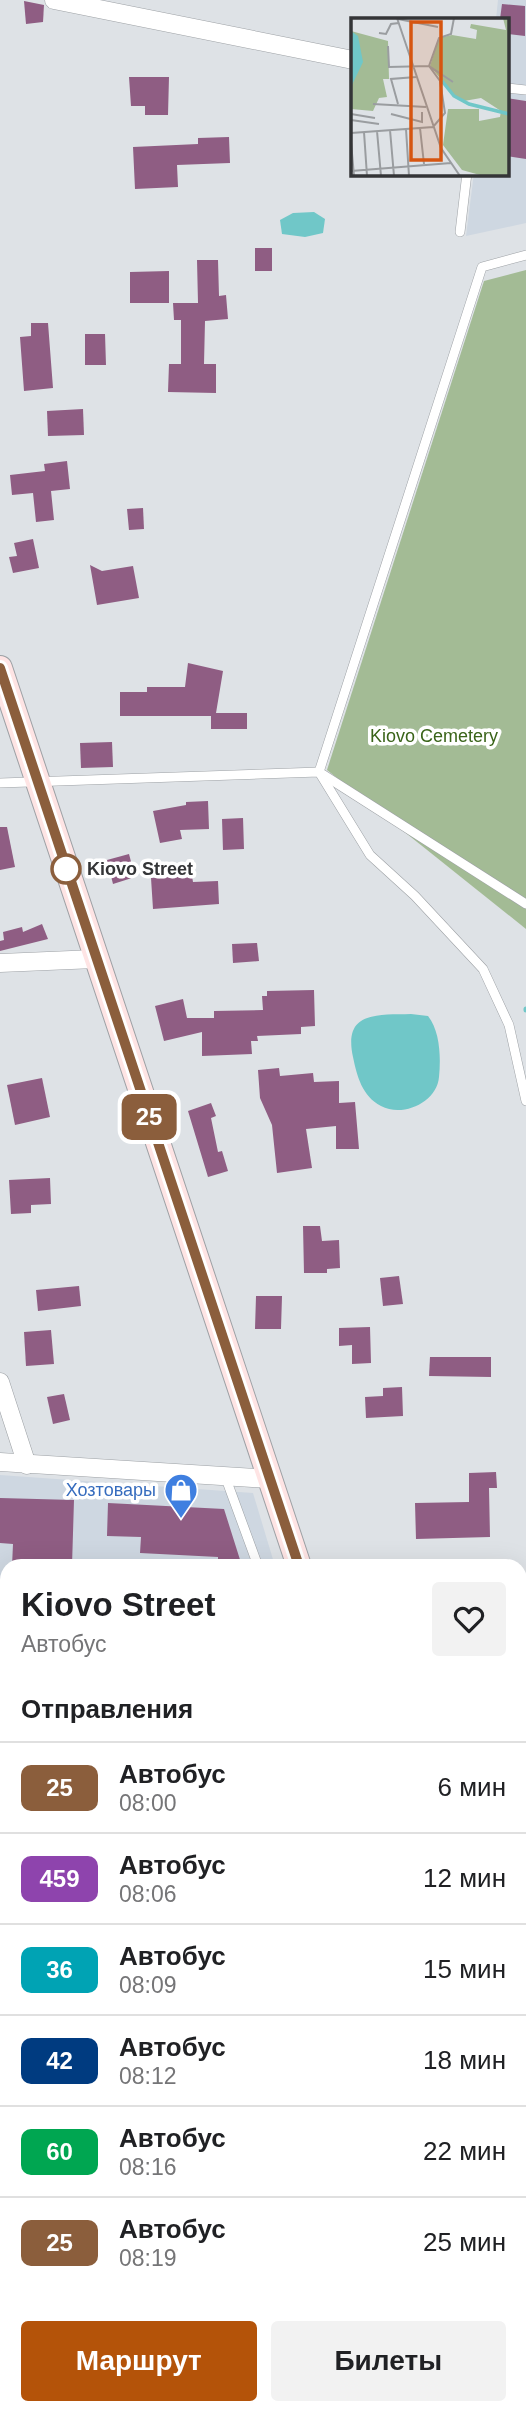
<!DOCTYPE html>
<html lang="ru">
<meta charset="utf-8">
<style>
body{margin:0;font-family:Helvetica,sans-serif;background:#f2f2f2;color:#202124;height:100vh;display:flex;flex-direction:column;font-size:26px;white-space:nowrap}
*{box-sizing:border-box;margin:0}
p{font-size:23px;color:#757577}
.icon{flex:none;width:38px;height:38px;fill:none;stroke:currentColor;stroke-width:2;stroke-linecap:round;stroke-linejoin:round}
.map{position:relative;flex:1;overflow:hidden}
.side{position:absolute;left:0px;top:1559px;width:527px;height:856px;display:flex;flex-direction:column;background:#fff;border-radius:21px 21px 0 0;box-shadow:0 7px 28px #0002}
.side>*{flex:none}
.badge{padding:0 14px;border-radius:10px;font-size:24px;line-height:46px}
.map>.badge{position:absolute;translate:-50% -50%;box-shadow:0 0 0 4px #fff}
h2{padding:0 21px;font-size:26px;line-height:63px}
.round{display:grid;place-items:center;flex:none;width:74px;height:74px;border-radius:7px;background:#f2f2f2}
.head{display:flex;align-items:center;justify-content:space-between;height:119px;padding:0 21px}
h1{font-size:33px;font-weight:700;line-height:52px}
.cta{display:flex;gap:14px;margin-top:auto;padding:14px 21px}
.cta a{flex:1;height:80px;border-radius:7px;background:#b45309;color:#fff;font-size:28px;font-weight:700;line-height:80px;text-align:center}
.cta a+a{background:#f2f2f2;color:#202124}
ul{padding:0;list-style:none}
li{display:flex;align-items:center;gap:21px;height:91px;padding:0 21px;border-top:2px solid #e0e0e0}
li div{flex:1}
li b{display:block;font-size:26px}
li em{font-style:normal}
li .badge{min-width:77px;font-weight:700;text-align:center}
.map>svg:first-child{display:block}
</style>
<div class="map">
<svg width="526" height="2414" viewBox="0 0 526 2414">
<rect width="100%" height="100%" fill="#dee2e6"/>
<g fill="#ced7e1">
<path d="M498,0H526V223L466,236L474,173H507V19H496Z"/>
<path d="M0,1475L253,1493L275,1566H7V1838H0Z"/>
</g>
<path fill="#a3bb95" d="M526,270V929L327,770L484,281Z"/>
<g fill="#70c7c8">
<path d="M314,212L325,219L323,233L305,237L282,234L280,220L293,213Z"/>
<path d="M411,1014L428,1016C440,1031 441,1057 439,1077C437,1102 403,1118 381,1106C362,1096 357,1076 353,1057C343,1011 377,1015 411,1014Z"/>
</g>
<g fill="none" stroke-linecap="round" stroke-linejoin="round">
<path stroke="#70c7c8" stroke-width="5" d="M526,1009V1010"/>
</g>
<g fill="#8f5d83">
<path d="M24,1L44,5L43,22L26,24Z"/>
<path d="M502,4L525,6V36L507,34V19H500Z"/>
<path d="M129,77H169L168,115H145V106H131Z"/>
<path d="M507,98L526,101V159L507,156Z"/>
<path d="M229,137L230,163L177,165L178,187L135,189L133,147L198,144V138Z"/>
<rect x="255" y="248" width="17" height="23"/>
<path d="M197,260H218L219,296L226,295L228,319L205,321L204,364H216V393L168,392L169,364H181V320H174L173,303H198Z"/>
<path d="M169,271V303H130V272Z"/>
<path d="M31,323H48L53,388L24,391L20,337L31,336Z"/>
<path d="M85,334H105L106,365H85Z"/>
<path d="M83,409L84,435L48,436L47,411Z"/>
<path d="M67,461L70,489L51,491L54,520L36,522L33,493L12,495L10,475L45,471L44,464Z"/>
<path d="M143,508L144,529L129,530L127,509Z"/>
<path d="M33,539L39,568L13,573L9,557L17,556L14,543Z"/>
<path d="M90,565L102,571L133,566L139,598L97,605Z"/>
<path d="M188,663L223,671L216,713H247V729H211V716H120V692H147V687H185Z"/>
<path d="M112,742L113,767L81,768L80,743Z"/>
<path d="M208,801L209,829L180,830L182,839L160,843L153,811L186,805V802Z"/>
<path d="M243,818L244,849L223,850L222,819Z"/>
<path d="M0,827H7L15,867L0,870Z"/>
<path d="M129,854L135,877L113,884L107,860Z"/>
<path d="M192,876L193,882L218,881L219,904L153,909L151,878Z"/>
<path d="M42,924L48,939L0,951V941L4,940L3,932L22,927L23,932Z"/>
<path d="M257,943L259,961L233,963L232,944Z"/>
<path d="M314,990L315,1026L301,1027V1034L257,1036L258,1041H251L252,1054L202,1056V1032L164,1041L155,1006L183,999L187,1018H214V1011L263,1010L262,996H267V991Z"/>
<path d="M279,1068L280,1076L313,1073L314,1082L339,1081V1103L355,1102L359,1149H336V1126L306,1129L312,1168L277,1173L272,1125L260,1098L258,1070Z"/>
<path d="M42,1078L50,1117L15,1125L7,1085Z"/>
<path d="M211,1103L216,1116L211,1118L218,1152L222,1151L228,1171L208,1177L188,1111Z"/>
<path d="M50,1178L51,1204L31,1205V1213L11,1214L9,1180Z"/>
<path d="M303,1226H320L322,1241L339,1240L340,1268L327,1269V1273H304Z"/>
<path d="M399,1276L403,1304L383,1306L380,1278Z"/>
<path d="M79,1286L81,1306L38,1311L36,1290Z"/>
<path d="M256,1296H282L281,1329H255Z"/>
<path d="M370,1327L371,1363L352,1364V1345L339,1346V1328Z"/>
<path d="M51,1330L54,1364L26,1366L24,1332Z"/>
<path d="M430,1357H491V1377L429,1376Z"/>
<path d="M402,1387L403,1416L366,1418L365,1397L383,1396V1388Z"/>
<path d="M64,1394L70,1420L53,1424L47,1397Z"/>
<path d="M496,1472L497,1488H489L490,1537L416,1539L415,1503L469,1502V1473Z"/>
<path d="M0,1498L74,1500L72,1566H12L13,1544L0,1543Z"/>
<path d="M108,1503L224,1509L242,1566H218V1557L140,1553L141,1537L107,1536Z"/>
</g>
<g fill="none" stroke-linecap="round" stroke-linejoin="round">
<defs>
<g id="service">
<path d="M507,88L526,90"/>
<path d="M460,232L467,173"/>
<path d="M526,255L482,267L319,772L526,904"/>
<path d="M0,783L319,772L370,855L415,896L483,969L509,1025L526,1101"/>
<path d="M225,1476L258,1566"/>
<path d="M520,1705L526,1697"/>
<path d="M0,1735L7,1736"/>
</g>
<g id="minor">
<path d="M54,0L353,60"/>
<path d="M0,963L95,959"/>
<path d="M0,1382L27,1465"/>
<path d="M0,1462L270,1479"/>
<path d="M213,2408V2414"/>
</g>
<path id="tertiary" d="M0,1860H7"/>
<g id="secondary">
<path d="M0,668L299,1566"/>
<path d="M520,2203L526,2215"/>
</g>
</defs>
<use href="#service" stroke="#9da1a5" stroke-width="10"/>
<use href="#minor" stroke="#9da1a5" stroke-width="19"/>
<use href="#tertiary" stroke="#9da1a5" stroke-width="23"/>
<use href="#secondary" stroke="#9da1a5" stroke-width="26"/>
<use href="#service" stroke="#fff" stroke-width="9"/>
<use href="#minor" stroke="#fff" stroke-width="18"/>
<use href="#tertiary" stroke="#fff" stroke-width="21"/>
<use href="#secondary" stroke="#fee4e4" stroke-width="24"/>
</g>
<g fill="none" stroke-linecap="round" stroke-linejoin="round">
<defs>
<path id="line" d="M0,668L299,1566"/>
</defs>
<use href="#line" stroke="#fff" stroke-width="16"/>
<use href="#line" stroke="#8b5e3c" stroke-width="10"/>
</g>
<defs>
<symbol id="shop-pin" viewBox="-11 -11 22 30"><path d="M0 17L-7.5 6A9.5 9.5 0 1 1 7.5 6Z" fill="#3f7fe0" stroke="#fff"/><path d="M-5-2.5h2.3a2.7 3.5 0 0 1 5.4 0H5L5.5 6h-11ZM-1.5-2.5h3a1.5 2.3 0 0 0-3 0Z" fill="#fff"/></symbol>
</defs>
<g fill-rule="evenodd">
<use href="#shop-pin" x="162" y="1471" width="38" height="52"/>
</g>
<circle fill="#fff" stroke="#8b5e3c" stroke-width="3.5" cx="66" cy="869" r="14"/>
<g text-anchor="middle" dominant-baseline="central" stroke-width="7" stroke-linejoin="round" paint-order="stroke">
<g font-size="18" fill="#3a6419" stroke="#fff">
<text x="434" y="736">Kiovo Cemetery</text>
</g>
<g font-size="18" font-weight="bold" fill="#343537" stroke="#fff" text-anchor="start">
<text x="87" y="869">Kiovo Street</text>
</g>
<g font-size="18" fill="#366cbe" stroke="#fff" text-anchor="end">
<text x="156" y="1490">Хозтовары</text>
</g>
</g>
<g transform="translate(351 18)">
<rect width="158" height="158" fill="#dee2e6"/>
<path d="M152,0H157V157H129L111,152L92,127L97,91H128V103L149,99L150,93L130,80L113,83L104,78L79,48L88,20L101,17L125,21L126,12L119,10L120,6L155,12ZM0,13L37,23L38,61H32L36,79L28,80L22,93L0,91Z" fill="#a3bb95"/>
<path d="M0,13L7,18L12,44L0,69Z" fill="#70c7c8"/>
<path fill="none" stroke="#70c7c8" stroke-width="3.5" d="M91,63L103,78L118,86L158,96"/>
<path fill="none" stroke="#9a9da0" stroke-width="2" d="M46,0L90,130L109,158M47,1L87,9M28,15L35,16L40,6L48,5M102,64L78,48L88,20L100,16L103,0M22,86L75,89M47,86L40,61L65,59M0,96L24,100M40,96L71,104V94M0,102L28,106M69,110L73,146M55,111L58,158M39,112L43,158M26,113L30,158M13,114L16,158M0,115L82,109L94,95L89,63L78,48L38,49L37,28M0,124L3,158M0,153L100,145"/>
<path fill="#d65510" fill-opacity="0.15" stroke="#d65510" stroke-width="3.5" d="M60,4H90V142H60Z"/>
<rect width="158" height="158" fill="none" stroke="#343537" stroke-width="3.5"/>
</g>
</svg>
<b class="badge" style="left:149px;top:1117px;background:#8b5e3c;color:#fff">25</b>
<section class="side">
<div class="head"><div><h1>Kiovo Street</h1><p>Автобус</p></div><a class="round"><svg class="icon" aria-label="heart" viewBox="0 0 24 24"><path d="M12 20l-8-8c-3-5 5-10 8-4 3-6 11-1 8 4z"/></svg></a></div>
<h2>Отправления</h2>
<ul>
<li><span class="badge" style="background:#8b5e3c;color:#fff">25</span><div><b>Автобус</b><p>08:00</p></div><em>6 мин</em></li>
<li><span class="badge" style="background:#8e44ad;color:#fff">459</span><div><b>Автобус</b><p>08:06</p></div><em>12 мин</em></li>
<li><span class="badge" style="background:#00a3b4;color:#fff">36</span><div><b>Автобус</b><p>08:09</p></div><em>15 мин</em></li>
<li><span class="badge" style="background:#003b80;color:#fff">42</span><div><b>Автобус</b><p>08:12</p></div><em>18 мин</em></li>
<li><span class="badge" style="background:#00a651;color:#fff">60</span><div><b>Автобус</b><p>08:16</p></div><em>22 мин</em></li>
<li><span class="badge" style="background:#8b5e3c;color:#fff">25</span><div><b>Автобус</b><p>08:19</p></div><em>25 мин</em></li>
</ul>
<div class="cta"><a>Маршрут</a><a>Билеты</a></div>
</section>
</div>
